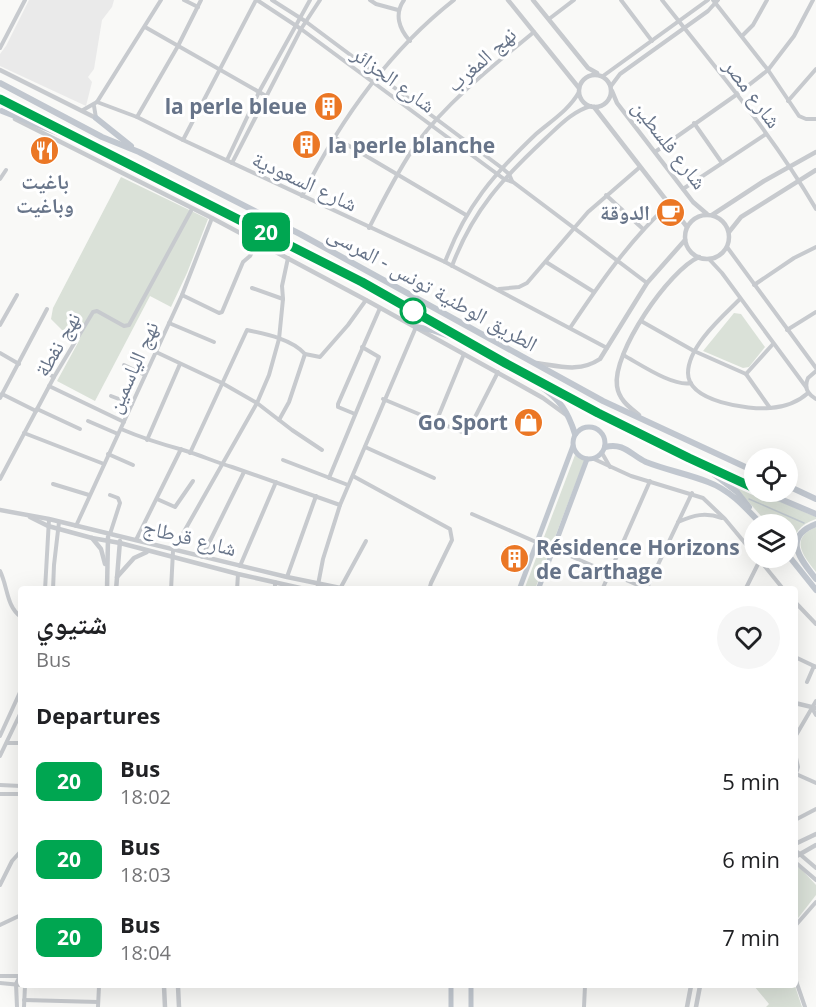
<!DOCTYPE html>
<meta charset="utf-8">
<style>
body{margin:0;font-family:"Open Sans","Noto Naskh Arabic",sans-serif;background:#f6f6f6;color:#202124;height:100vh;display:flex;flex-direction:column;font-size:22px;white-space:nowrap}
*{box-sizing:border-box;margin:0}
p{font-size:20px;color:#757577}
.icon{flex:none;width:33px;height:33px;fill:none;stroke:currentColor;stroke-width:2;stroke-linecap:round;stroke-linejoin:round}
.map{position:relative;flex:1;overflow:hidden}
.drawer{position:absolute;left:18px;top:586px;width:780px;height:402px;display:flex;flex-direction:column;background:#fff;border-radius:6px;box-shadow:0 6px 24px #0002}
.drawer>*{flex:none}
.badge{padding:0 12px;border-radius:9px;font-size:21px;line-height:39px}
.controls{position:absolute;left:744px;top:448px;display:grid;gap:12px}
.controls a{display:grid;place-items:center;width:54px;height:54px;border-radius:50%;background:#fff;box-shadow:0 6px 24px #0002;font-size:30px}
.map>.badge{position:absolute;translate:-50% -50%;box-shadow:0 0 0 3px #fff}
h2{padding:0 18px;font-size:22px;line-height:54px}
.round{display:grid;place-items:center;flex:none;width:63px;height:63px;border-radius:32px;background:#f6f6f6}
.summary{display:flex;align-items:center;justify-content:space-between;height:102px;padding:0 18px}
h1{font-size:28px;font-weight:700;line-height:45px}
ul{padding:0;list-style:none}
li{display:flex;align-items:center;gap:18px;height:78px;padding:0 18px}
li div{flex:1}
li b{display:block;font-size:22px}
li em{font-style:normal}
li .badge{min-width:66px;font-weight:700;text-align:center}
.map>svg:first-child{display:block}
</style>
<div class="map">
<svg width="816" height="1007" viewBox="0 0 816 1007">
<rect width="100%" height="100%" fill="#f9f9f7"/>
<path fill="#eaeaea" d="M29,0H114L112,7L102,20L94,69L88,77L92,82L86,106L0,66V54L6,46Z"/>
<g fill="#dae1d8">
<path d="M121,177L208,219L187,273L171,307L150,296L95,401L57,381L80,339L62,330L51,319L53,308Z"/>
<path d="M734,313L741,314L765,347L749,367L743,368L703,351Z"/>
<path d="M575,455L585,459L535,589L524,590Z"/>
<path d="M732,480L754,490V492H759L816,517V519C798,525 791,536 793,555L788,548V525H769L731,482Z"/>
<path d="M816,527V572C803,556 789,538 816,527Z"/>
<path d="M795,866L800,868L816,885V895L795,922Z"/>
<path d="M754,986H795L802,1007H766L769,1004Z"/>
</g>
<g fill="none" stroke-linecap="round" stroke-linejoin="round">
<path stroke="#c2cad0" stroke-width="1.5" d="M749,499L804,523"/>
<g stroke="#c7cace" stroke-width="4">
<path d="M184,0L198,7"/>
<path d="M257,0L301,29L504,179L513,182L647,283"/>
<path d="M272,0L305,21L502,168L509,174L512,181"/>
<path d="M370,0L376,4L398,10"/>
<path d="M404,0C394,14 399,29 410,41"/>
<path d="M621,0L652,41"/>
<path d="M662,0C715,67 773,135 816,209"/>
<path d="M713,0L768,70L799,116L806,119H816"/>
<path d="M549,19L574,0"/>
<path d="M145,27L266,96"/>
<path d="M742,36L753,25L767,0"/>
<path d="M0,48L25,0"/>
<path d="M603,76L708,0"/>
<path d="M611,86L620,74L708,11L718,0"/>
<path d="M788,101L816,69"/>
<path d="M97,102L137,117L183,140L445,262L607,348"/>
<path d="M94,106L96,118"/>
<path d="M83,110L97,102L161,0"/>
<path d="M137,117L178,46L201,0"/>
<path d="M694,123L722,163"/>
<path d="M334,137L466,215"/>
<path d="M183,140L256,0"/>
<path d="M655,152L736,95L768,70L794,36L813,0"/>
<path d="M227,160L259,92L310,0"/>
<path d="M232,163L301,29L320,0"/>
<path d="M0,179L6,170"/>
<path d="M683,189L766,134"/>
<path d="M606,195L643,229"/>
<path d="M302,196C339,122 389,51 454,0"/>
<path d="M369,228C384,199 398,170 417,143C448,101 494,65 534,32"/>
<path d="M727,247L816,368"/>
<path d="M709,259L722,273L806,387"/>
<path d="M445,262C466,206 493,175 536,134C551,121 569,110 579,92"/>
<path d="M546,262L594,292"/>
<path d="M452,266C473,210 503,178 546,138C560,125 573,111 591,106"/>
<path d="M754,285L794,258L816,247"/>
<path d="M252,288L283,299"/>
<path d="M499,289L519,287L527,283L588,212L640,167"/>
<path d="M182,295L219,313L222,312L243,262L250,256L257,242"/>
<path d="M740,299C723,316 688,346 688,373C688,402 749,410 770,408C784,407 798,402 808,393"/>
<path d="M641,321L694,351L746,374L770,408"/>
<path d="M169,323L214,342"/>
<path d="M0,325L17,295"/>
<path d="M570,328C600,283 629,241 669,204"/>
<path d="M787,330L816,312"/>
<path d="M156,352L222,383L257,403L292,430L322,450"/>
<path d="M0,353L19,364"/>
<path d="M623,355C640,364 673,387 691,383"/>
<path d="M124,365L145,375"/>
<path d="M38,368L54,377"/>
<path d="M816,371L808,378C804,387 807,394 816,399"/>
<path d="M746,374L773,344"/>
<path d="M49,386L124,422"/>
<path d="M2,394L36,411"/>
<path d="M111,396L132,404"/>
<path d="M0,398L47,309"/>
<path d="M383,399L464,433L468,431L498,372"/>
<path d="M37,409L80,429"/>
<path d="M355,414L338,407V404L380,308"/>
<path d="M279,420L289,402L305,354"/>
<path d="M88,421L118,434"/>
<path d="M436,422L464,354"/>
<path d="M121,429C142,438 161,444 183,450C200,455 215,462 232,467L340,505"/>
<path d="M24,433L104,464"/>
<path d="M147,440L180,364"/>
<path d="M365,447L434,478"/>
<path d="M190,453L247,330C266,334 292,339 305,354L320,357L348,325L366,300"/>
<path d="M602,453L610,467"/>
<path d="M108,454L133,465"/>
<path d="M594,459L631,476L703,498L725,519L754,554"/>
<path d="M283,460L348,485"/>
<path d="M353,476L450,529L452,540L431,583L429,590"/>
<path d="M329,478L379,357L362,347"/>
<path d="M0,479L54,377L93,312L97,311L124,326L129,325L192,209"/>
<path d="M53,484L89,495"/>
<path d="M157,499L175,507L193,481"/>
<path d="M472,514L536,542"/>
<path d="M678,522C694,515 705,512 722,518"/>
<path d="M76,526L182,295L212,218"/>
<path d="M110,534L120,503L118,498L110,495"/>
<path d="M136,540L181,449"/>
<path d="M554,549L647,589"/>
<path d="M202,557L244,472"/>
<path d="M758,558L784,590"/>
<path d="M240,566L276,482"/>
<path d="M0,571C8,587 6,606 21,617"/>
<path d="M287,577L316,496"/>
<path d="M275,582V590"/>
<path d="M341,587L366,541"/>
<path d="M45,590L49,519"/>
<path d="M53,590L54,565L59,522"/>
<path d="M171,590L173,551L257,403L269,375L279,339L283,299L282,286L288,258"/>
<path d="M237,590L238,574"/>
<path d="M317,590L323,559L340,505L416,327"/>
<path d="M602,590L650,481"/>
<path d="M646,590L692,493"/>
<path d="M745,590L760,560"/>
<path d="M795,602L816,624"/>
<path d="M795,657L816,667"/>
<path d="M807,682L814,666"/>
<path d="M812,708L816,715"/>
<path d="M0,736L21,690"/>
<path d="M795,737L816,701"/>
<path d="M7,743H21"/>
<path d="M795,753L798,767L795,776"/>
<path d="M0,756L21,712"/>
<path d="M796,774L816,783"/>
<path d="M0,785L21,786"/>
<path d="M0,794H21"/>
<path d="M795,820L816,809"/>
<path d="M795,850L816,868"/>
<path d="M795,862L816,880"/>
<path d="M0,885L12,861L21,851"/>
<path d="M0,925L21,915"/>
<path d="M795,926L816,902"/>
<path d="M0,976H20"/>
<path d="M795,978L805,1007"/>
<path d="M0,983L21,985"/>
<path d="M24,1000L98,1002"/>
<path d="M17,1007L16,984L21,974"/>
<path d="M24,1007L25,986"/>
<path d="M98,1007L99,986"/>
<path d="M584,1007L585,986"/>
</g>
<g stroke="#c7cace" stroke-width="4.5">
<path d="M508,0L579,88"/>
<path d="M533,0L588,68L597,73"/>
<path d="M0,70L96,118"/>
<circle cx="595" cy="91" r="16"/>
<path d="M612,91L617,103L683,189L693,202L707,214"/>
<path d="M594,107L687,227"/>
<path d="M15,119L212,218L366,300L509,379L543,398L565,414"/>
<circle cx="707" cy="237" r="22"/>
<path d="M712,215L764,181L816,152"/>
<path d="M729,232L741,217L816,170"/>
<path d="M536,363C559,366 579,373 600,359L647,283L685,240"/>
<path d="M639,415C629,407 619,400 617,386C612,353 669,270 699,257"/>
<path d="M0,510L49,519L287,577L350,590"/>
<path d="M30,517L48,526L92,538L120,543L238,574L309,590"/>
<path d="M92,538L101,549L105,564"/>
<path d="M117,577L134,558L147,552"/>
<path d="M107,590L108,537"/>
<path d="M116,590L120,541"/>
<path d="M795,703L816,708"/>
<path d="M795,844L816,834"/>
<path d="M795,857L816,845"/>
<path d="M164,986L165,1007"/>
<path d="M178,986L179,1007"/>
<path d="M687,1007L691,986"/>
<path d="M696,1007L700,986"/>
</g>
<g stroke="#c1c7cf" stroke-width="5">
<circle cx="589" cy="443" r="16"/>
<path d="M519,590L573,446"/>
<path d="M538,590L587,459"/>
<path d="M451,1007V986"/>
<path d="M471,1007V986"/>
</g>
<g stroke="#c1c7cf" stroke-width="6">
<path d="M0,83L102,137L139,152L300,234L603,401L754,471"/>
<path d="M0,99L362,282L505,363L598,413L689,458L754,488"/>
<path d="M2,111L74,139"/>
<path d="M96,118L131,146"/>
<path d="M416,327L432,330L455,338"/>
<path d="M540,386C560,399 568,412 575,434"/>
<path d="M605,447C624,442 631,455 646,462C666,470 688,474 708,482C730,490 746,508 762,525"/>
<path d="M710,471L737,492L749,507"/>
<path d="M788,486L816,499"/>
<path d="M764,492L816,514"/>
<path d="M816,524C782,537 800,559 816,579"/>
<path d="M788,555L816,590"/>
</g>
</g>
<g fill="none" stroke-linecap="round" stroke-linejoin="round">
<defs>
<path id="line" d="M0,99L362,282L505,363L598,413L689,458L754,488"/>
</defs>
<use href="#line" stroke="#fff" stroke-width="14"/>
<use href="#line" stroke="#00a651" stroke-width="9"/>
</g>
<defs>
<symbol id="building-disc" viewBox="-11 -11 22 22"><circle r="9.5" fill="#eb7725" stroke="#fff"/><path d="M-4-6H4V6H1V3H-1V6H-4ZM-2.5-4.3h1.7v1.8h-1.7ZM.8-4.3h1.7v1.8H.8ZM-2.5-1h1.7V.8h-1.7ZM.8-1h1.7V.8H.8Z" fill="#fff"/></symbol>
<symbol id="restaurant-disc" viewBox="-11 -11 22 22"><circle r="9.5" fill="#eb7725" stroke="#fff"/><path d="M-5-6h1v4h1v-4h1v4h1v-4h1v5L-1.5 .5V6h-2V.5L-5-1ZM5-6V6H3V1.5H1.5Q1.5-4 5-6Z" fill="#fff"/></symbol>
<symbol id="cafe-disc" viewBox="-11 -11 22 22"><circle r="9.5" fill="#eb7725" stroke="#fff"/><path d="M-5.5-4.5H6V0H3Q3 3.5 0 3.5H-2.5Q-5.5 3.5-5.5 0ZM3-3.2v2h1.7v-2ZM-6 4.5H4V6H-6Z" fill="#fff"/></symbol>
<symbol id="shop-disc" viewBox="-11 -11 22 22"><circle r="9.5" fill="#eb7725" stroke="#fff"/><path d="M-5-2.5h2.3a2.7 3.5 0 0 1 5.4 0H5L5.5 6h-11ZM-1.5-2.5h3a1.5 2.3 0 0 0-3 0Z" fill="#fff"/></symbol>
</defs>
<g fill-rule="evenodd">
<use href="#building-disc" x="312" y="90" width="33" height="33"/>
<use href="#building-disc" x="290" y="128" width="33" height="33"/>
<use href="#restaurant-disc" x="28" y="134" width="33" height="33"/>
<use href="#cafe-disc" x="654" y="196" width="33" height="33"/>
<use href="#shop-disc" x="512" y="406" width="33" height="33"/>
<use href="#building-disc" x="498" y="542" width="33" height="33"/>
</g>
<circle fill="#fff" stroke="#00a651" stroke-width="3" cx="413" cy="311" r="12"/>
<g text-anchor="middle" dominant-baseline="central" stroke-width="6" stroke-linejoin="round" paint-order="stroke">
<g font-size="21" fill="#677489" stroke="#fff">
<text transform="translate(481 59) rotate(-42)">نهج المغرب</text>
<text transform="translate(394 79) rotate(36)">شارع الجزائر</text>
<text transform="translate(753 93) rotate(53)">شارع مصر</text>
<text transform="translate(670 144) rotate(52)">شارع فلسطين</text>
<text transform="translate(305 181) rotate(25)">شارع السعودية</text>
<text transform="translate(433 288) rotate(29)">الطريق الوطنية تونس - المرسى</text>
<text transform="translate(57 344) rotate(-60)">نهج نفطة</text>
<text transform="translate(132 367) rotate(-66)">نهج الياسمين</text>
<text transform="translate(190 537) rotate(14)">شارع قرطاج</text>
</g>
<g font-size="21" font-weight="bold" fill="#677489" stroke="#fff" text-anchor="end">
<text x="307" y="106">la perle bleue</text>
<text x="328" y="145" text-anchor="start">la perle blanche</text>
<text x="45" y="181" text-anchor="middle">باغيت<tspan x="45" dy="24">وباغيت</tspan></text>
<text x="650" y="212">الدوقة</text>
<text x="508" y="422">Go Sport</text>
<text x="536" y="547" text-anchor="start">Résidence Horizons<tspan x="536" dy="24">de Carthage</tspan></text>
</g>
</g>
</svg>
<div class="controls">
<a><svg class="icon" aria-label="locate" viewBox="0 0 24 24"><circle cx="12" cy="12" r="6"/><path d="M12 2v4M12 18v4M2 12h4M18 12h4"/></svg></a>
<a><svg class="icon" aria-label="layers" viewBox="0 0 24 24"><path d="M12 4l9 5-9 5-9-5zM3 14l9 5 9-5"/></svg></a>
</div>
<b class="badge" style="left:266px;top:232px;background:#00a651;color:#fff">20</b>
<section class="drawer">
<div class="summary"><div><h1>شتيوي</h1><p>Bus</p></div><a class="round"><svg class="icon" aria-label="heart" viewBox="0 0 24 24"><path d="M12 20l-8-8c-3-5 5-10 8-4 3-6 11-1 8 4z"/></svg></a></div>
<h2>Departures</h2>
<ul>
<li><span class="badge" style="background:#00a651;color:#fff">20</span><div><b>Bus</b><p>18:02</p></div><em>5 min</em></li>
<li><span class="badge" style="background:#00a651;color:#fff">20</span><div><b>Bus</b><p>18:03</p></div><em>6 min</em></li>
<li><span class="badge" style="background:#00a651;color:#fff">20</span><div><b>Bus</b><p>18:04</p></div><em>7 min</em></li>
</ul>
</section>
</div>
